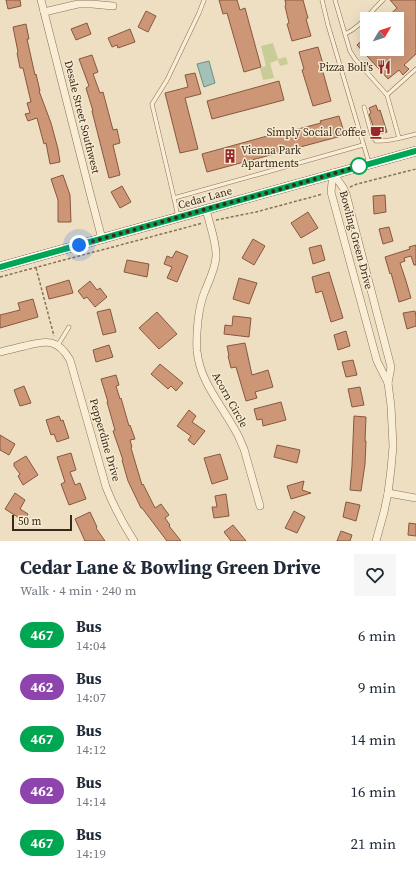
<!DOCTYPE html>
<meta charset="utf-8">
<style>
body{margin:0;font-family:"Source Serif 4",serif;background:#f6f6f7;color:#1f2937;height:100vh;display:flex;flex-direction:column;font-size:15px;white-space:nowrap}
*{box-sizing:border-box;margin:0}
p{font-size:13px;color:#747a83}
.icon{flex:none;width:22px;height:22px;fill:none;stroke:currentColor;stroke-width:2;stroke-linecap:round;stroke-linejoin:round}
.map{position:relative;height:541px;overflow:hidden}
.side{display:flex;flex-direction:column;background:#fff;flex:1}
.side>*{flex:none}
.badge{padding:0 8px;border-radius:13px;font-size:14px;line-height:26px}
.needle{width:26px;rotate:51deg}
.fabs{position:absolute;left:360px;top:12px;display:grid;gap:8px}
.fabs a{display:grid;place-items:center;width:44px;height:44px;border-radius:0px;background:#fff;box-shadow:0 4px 16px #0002;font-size:20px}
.scale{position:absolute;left:12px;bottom:10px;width:60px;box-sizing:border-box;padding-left:4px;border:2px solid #38291d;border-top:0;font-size:11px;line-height:14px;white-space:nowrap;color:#38291d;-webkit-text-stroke:3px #f6ead1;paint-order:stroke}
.you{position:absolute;width:20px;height:20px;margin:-10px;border:3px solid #fff;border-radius:50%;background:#1a73e8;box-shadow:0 0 0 6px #1a73e833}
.map>.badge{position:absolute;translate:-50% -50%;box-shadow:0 0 0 2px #fff}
.round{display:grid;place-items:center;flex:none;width:42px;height:42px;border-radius:0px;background:#f6f6f7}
.summary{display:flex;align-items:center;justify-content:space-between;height:68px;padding:0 20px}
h1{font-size:19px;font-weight:700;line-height:30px}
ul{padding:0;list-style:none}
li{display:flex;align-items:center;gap:12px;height:52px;padding:0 20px}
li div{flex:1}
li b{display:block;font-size:15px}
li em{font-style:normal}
li .badge{min-width:44px;font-weight:700;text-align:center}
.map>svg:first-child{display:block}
</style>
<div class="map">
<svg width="416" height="541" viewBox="0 0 416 541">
<rect width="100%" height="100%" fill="#eedfc2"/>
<path fill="#c8cc96" d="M273,43L278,59L286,57L288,64L280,66L278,60L270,63L274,78L263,80L260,68L266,66L261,46Z"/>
<path fill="#a4c1b7" stroke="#6b8f84" d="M209,61L215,83L204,87L197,64Z"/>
<g fill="#cd9777" stroke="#87583e">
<path d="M6,0H20L21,6L8,9Z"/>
<path d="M219,0H237L240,10L245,8L261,67L244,72L227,13L223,14Z"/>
<path d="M285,0H303L308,18L306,19L311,36L292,41L287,24L289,23L285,6L286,5Z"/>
<path d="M390,0H416V54L404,65L409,69L403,75L399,70L388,79L357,45L367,36V49H397V19H385L397,8Z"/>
<path d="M146,11L156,16L148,32L138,27Z"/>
<path d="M87,23L91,34L76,40L71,29Z"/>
<path d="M26,24L29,39H27L35,75L36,74L40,91H39L51,123L58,149L60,162L50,164L46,143L44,144L37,118L28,121L25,114L30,113L27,103L31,102L23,68H20L17,53L18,52L13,27Z"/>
<path d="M130,29L135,42L118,48L117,45L112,47L108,38Z"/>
<path d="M318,47L323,64L321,65L331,101L313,106L302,70L304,69L299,52Z"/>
<path d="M92,55L98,72L93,74L100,93L103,92L113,130L117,129L120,143L113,145L120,175L109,178L92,111H93L86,88L89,86L79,59Z"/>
<path d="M195,73L201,94L185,98L198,149L180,153L165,93L188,87L185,75Z"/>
<path d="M279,81L284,100L212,119L207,101Z"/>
<path d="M376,105L378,111L380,110L387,132L376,135L369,114L371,113L369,108Z"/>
<path d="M339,116L345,135L207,172L202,154L282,132L283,133L321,123L320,121Z"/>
<path d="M63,175L70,195L71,222H58V200L51,179Z"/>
<path d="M122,186L131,202L120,208L111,192Z"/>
<path d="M385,195L386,212L374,214L373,196Z"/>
<path d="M308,212L318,228L301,238L291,223Z"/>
<path d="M389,227L393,241L383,244L379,229Z"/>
<path d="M253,239L265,246L254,265L242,258Z"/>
<path d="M321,245L325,260L313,264L309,248Z"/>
<path d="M416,245V265H414L411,256L404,258L405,261L400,263L406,281L411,298L399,302L391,273L390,274L385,257L410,249L409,247Z"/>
<path d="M176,251L188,256L177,282L167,278L172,267L164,264L167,256L172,258Z"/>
<path d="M127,260L149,264L147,277L124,272Z"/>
<path d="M329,272L343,318L331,322L322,291L316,293L312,277Z"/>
<path d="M239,278L257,283L249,304L233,299Z"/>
<path d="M69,280L73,293L49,299L46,287Z"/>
<path d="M90,281L97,290L100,288L107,297L95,307L87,297L84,299L78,291Z"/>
<path d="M33,299L38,317L0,328V315L20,310L18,303Z"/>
<path d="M110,309L116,332L103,335L97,312Z"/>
<path d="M415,311L416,316V326L407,329L403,313Z"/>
<path d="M157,312L177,334L159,349L139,328Z"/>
<path d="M233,316L251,318L249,337L224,334L225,325L232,326Z"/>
<path d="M346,331L350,346L338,350L334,335Z"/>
<path d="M245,343L252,375L268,370L273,387L255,392L257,398L246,401L236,367L231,368L228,356H229L227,346Z"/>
<path d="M109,345L113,357L96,362L93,350Z"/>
<path d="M353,360L357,375L346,377L342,362Z"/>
<path d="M160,364L183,383L176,391L171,386L168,389L151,374Z"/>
<path d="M116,375L119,385L116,386L120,399L121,398L129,426L130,425L135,439L130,440L132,447L131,448L142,485L143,484L155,508L161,504L169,515L165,518L170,525L169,526L181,541H167L142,508H141L128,481L122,460H123L113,431L115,430L107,402H108L101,379Z"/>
<path d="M24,386L31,403L20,406L14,390Z"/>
<path d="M360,387L364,405L352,407L348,389Z"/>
<path d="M281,402L286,420L263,426L262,419L257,420L254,409Z"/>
<path d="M189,410L196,416L192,422L205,431L194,445L188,440L191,436L177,426Z"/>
<path d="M59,416L61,421L63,420L69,438L57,442L54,434L51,435L46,420Z"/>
<path d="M354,416L366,417L365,441H366L365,464L361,491L350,490L352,465Z"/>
<path d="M0,435L15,444L9,455L0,450Z"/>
<path d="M277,445L300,450L297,463L274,457Z"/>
<path d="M71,453L76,470L70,472L75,485L80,483L86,499L69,505L61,484L65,482L57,457Z"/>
<path d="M220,454L228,479L212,484L204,458Z"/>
<path d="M26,456L38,475L23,485L18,476L20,474L14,466V463Z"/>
<path d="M304,481L302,490L311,493L291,499L287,486Z"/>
<path d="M15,493L25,500L20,509L28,514L24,521L5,509Z"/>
<path d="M226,494L229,516L214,518L212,507H217L215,496Z"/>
<path d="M346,502L360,505L356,521L343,517Z"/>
<path d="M294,511L305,517L297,533L285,528Z"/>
<path d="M90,512L97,527L96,528L105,541H85L75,519Z"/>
<path d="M409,523L416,524V536L408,535Z"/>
<path d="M233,525L246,541H231L224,532Z"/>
<path d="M341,531L352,535L350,541H337Z"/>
</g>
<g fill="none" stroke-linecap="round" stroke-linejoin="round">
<defs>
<g id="lane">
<path d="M204,0L199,13L167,80L152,104L174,198L363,145"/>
<path d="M322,0L328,25L369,163"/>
<path d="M335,0L350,51L355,59L387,95L399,138"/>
<path d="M345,34C361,27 370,12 383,0"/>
<path d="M387,95L416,69"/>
<path d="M364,107L372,136L376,141C389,142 404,137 416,134"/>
<path d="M174,198L178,217"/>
<path d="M58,345L69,327"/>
</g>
<g id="street">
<path d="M41,0L90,193L102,239"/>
<path d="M44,12L78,4H92L113,6"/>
<path d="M333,173L331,192L377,361L388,383L391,406L393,446L391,469L388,493L384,512L376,541"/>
<path d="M333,173L344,189L346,194L391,367L388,383"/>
<path d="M206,209C209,223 217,243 216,257C215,269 209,281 205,291C198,307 196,334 197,351C200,382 221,404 235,430C239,436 241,443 244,449L260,506"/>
<path d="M0,352C8,350 16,348 25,346C47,340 58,339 70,360L106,487C114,507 123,524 134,541"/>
<path d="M388,493L416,498"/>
</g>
<path id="secondary" d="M0,267C139,229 277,189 416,151"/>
</defs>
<use href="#lane" stroke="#887059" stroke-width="4.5"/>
<use href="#street" stroke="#887059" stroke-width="8"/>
<use href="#secondary" stroke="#6a513c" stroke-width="10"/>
<g stroke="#887059" stroke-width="1.5" stroke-dasharray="3 2" stroke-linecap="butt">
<path d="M350,187L357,184L416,169"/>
<path d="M216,220L256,212L323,194"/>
<path d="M36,268L54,336"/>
<path d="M0,277L203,223"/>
</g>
<use href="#lane" stroke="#f9edd5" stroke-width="3.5"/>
<use href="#street" stroke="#f9edd5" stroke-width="7"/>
<use href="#secondary" stroke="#f9edd5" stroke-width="9"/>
</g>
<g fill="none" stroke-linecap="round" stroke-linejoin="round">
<defs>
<path id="line" d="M0,267C139,229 277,189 416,151"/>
</defs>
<use href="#line" stroke="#fff" stroke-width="9"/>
<use href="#line" stroke="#00a651" stroke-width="6"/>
<path stroke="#38291d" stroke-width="4" stroke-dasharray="0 7.2" d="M79,245L155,224L206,209L274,191L359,166"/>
</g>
<defs>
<symbol id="restaurant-bare" viewBox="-9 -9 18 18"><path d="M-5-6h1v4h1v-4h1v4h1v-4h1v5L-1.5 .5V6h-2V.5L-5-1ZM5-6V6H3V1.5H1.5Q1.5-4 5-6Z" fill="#98282e" stroke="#f6ead1" stroke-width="2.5" paint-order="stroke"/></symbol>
<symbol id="cafe-bare" viewBox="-9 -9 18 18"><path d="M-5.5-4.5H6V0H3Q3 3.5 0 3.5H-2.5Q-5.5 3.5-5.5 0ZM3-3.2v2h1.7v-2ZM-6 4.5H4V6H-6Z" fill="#98282e" stroke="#f6ead1" stroke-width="2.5" paint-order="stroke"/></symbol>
<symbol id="building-bare" viewBox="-9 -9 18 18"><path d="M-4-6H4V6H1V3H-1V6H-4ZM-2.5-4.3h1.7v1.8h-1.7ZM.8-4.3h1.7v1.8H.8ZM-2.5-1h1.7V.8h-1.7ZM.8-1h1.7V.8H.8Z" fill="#98282e" stroke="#f6ead1" stroke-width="2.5" paint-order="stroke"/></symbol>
</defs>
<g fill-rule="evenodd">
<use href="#restaurant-bare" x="374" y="57" width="20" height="20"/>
<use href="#cafe-bare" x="367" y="122" width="20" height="20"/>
<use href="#building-bare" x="220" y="146" width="20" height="20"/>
</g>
<circle fill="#fff" stroke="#00a651" stroke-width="2" cx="359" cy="166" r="8"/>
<g text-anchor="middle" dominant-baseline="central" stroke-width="3" stroke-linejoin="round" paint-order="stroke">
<g font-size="11" fill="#38291d" stroke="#f6ead1" text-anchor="end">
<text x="373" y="67">Pizza Boli's</text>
<text x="366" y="132">Simply Social Coffee</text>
<text x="241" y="150" text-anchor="start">Vienna Park<tspan x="241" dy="13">Apartments</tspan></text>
</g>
<g font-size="11" fill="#38291d" stroke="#f6ead1">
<text transform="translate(82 117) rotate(76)">Desale Street Southwest</text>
<text transform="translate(205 198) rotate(-16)">Cedar Lane</text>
<text transform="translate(356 240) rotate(75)">Bowling Green Drive</text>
<text transform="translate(230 400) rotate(61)">Acorn Circle</text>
<text transform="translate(105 440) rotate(74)">Pepperdine Drive</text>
</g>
</g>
</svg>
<div class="fabs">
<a><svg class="needle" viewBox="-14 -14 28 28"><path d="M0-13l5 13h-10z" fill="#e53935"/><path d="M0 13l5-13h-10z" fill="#747a83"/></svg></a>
</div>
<div class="scale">50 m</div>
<div class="you" style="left:79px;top:245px"></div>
</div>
<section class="side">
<div class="summary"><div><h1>Cedar Lane &amp; Bowling Green Drive</h1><p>Walk · 4 min · 240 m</p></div><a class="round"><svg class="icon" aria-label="heart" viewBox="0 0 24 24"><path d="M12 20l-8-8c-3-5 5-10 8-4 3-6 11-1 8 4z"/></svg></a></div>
<ul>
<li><span class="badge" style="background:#00a651;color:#fff">467</span><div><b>Bus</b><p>14:04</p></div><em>6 min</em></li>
<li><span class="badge" style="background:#8e44ad;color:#fff">462</span><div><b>Bus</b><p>14:07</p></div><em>9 min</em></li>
<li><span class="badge" style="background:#00a651;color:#fff">467</span><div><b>Bus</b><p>14:12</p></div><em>14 min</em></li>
<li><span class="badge" style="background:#8e44ad;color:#fff">462</span><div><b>Bus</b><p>14:14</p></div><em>16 min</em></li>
<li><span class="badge" style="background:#00a651;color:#fff">467</span><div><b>Bus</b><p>14:19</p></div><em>21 min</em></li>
</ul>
</section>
